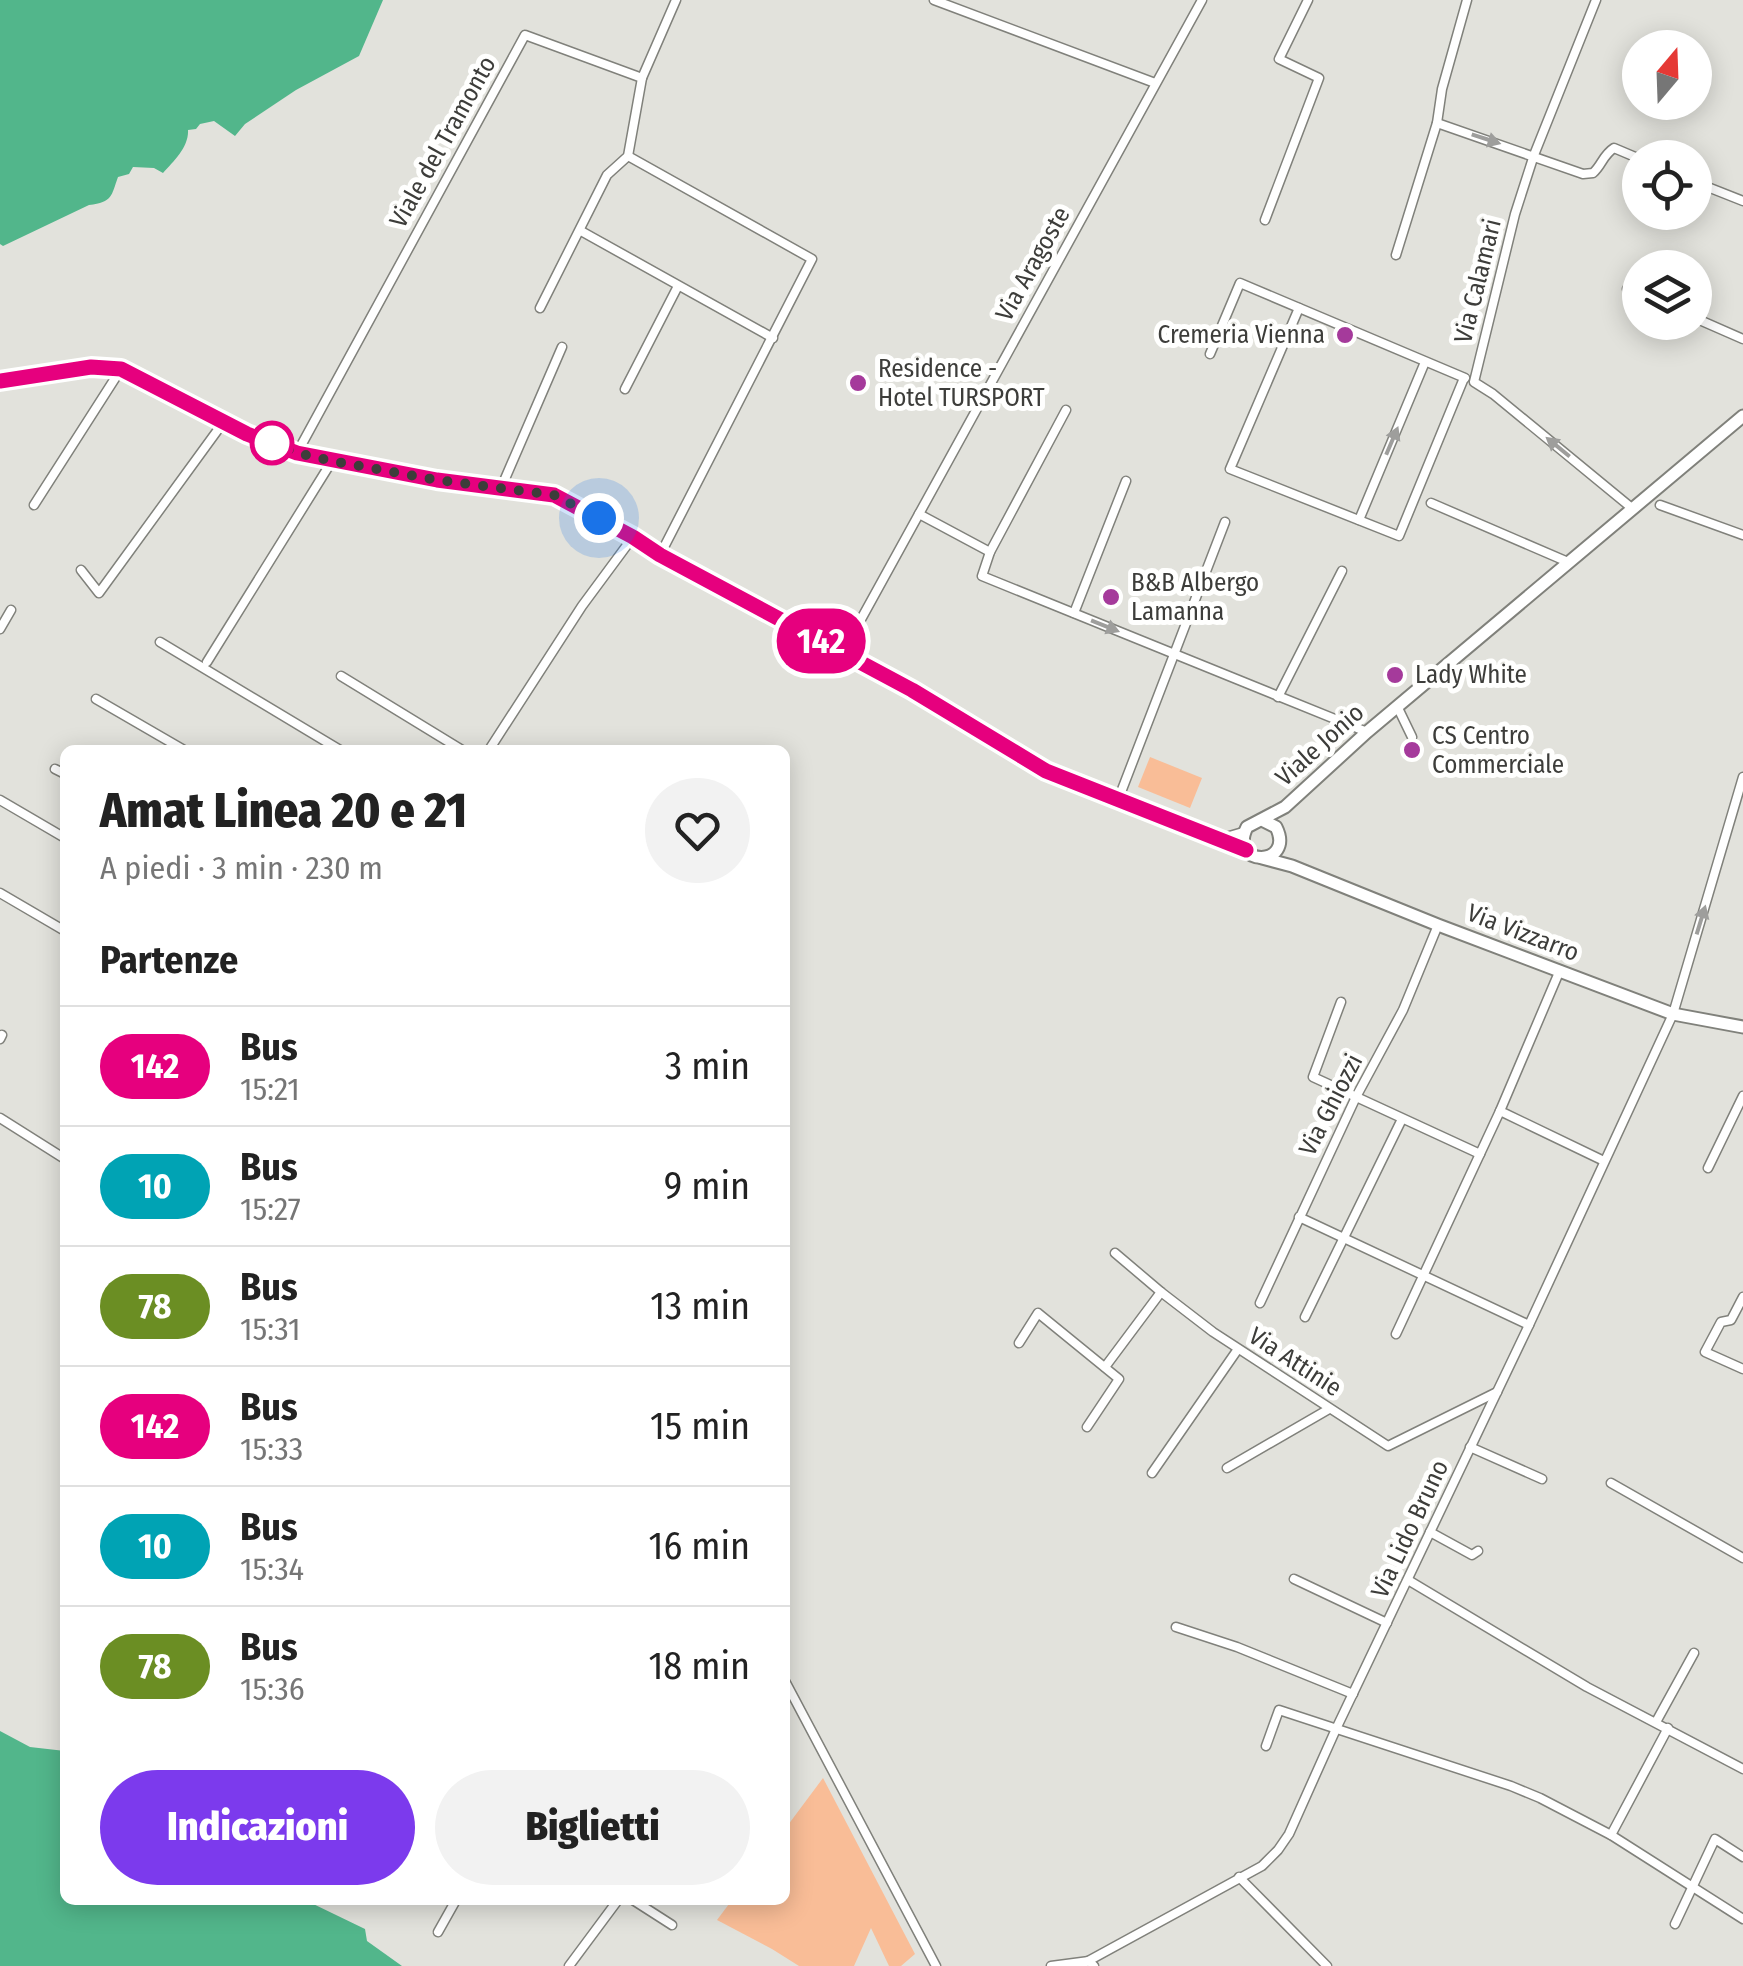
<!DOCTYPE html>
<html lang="it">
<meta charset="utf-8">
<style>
body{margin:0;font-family:"Fira Sans Condensed",sans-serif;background:#f2f2f2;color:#222;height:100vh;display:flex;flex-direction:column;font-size:38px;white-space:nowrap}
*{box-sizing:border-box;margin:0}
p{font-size:32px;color:#767676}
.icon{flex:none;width:55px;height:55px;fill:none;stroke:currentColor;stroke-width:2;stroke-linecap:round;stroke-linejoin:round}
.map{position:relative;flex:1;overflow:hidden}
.details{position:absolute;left:60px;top:745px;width:730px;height:1160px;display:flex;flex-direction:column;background:#fff;border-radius:15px;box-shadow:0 5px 25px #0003}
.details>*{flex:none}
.badge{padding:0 20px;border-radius:32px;font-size:35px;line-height:65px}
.needle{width:65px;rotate:19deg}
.controls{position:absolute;left:1622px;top:30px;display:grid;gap:20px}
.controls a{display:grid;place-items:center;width:90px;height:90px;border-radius:50%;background:#fff;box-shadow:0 5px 25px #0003;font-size:50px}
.you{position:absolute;width:50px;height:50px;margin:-25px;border:8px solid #fff;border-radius:50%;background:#1a73e8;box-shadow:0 0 0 15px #1a73e833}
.map>.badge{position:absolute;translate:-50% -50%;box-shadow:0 0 0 5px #fff}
h2{padding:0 40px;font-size:38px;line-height:90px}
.round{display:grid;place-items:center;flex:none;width:105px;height:105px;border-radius:52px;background:#f2f2f2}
.overview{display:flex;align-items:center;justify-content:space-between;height:170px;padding:0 40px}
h1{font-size:48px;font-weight:800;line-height:75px}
.cta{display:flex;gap:20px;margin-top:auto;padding:20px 40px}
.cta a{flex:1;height:115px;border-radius:60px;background:#7c3aed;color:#fff;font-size:40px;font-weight:800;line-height:115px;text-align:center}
.cta a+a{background:#f2f2f2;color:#222}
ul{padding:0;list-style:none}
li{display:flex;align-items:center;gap:30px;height:120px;padding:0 40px;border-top:2px solid #e0e0e0}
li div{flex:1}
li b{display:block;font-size:38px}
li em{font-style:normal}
li .badge{min-width:110px;font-weight:700;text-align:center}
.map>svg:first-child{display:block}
</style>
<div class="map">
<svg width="1743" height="1966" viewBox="0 0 1743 1966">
<rect width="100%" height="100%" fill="#e2e2dc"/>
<g fill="#f9bd97">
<path d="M1150,757L1202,778L1190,808L1138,787Z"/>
<path d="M823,1778L915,1954L901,1966H889L871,1928L854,1966H799L772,1949L717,1920L732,1900H785V1829Z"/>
</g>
<g fill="#52b68b">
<path d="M0,0H383L359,56L296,90L245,124L235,136L214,121L200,124L196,129L188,130C189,147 174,161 163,173L154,168L133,167L129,174L118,177C111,196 113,202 89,205L3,246L0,244Z"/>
<path d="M0,1731L30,1747L65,1751V1900H305L365,1929L367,1941L402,1966H0Z"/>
</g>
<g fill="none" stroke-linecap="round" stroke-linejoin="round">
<defs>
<g id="street">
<path d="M934,0L1155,83"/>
<path d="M1596,0L1534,155L1515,214L1474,382L1493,394L1633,509"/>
<path d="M1437,123L1583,174L1593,173C1602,165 1603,155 1614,148L1640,159"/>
<path d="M628,156L812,259L660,555"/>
<path d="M1695,182L1743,201"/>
<path d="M1265,220L1319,78L1279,59L1308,0"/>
<path d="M581,231L773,338"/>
<path d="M1396,255L1437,123L1442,89L1467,0"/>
<path d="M1627,289L1640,294"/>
<path d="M540,308L607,175L628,156L642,78"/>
<path d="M1299,308L1230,469L1399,536L1464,378"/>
<path d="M1695,318L1743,339"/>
<path d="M1210,354L1240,283L1465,378"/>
<path d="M0,381L91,367L121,369L247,433L297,453L437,480L554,495L566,499L660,555L912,690L1046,771L1246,850"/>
<path d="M625,389L678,286"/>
<path d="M1066,410L990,552L982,576L1367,732"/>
<path d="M297,453L525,35L642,78L676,0"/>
<path d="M501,488L562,347"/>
<path d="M1431,503L1568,562"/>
<path d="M34,505L121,369"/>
<path d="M1660,505L1743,535"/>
<path d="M919,514L990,552"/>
<path d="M1359,520L1425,362"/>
<path d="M81,570L99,593L225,420"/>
<path d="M1074,613L1126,481"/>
<path d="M0,629L11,610"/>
<path d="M160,642L340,750"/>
<path d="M843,652L1202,0"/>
<path d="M207,662L332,461"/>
<path d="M341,676L462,750"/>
<path d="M1278,697L1342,571"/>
<path d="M96,699L184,750"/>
<path d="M1397,706L1412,737"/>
<path d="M489,750L582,606L633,537"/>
<path d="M55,769L65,774"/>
<path d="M0,800L65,838"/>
<path d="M1118,800L1225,522"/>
<path d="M1219,839L1243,832"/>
<path d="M0,893L65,931"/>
<path d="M1341,1002L1313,1077L1480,1154"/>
<path d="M0,1039L2,1035"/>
<path d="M1500,1111L1604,1161"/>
<path d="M0,1118L65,1159"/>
<path d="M1708,1168L1743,1096"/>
<path d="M1299,1217L1529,1325"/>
<path d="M1115,1253L1161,1292"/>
<path d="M1743,1297L1731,1320L1721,1322L1705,1352L1743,1369"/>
<path d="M1260,1303L1356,1097L1403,1010L1438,925"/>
<path d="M1305,1317L1402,1119"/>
<path d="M1396,1334L1500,1111L1560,970"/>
<path d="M1019,1343L1038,1313L1119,1379L1087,1427"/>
<path d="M1105,1367L1161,1292L1213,1332L1388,1446L1497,1392"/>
<path d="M1470,1447L1542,1479"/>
<path d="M1227,1468L1329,1409"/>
<path d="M1152,1473L1238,1349"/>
<path d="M1611,1483L1743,1558"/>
<path d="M1430,1532L1472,1555L1478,1551"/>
<path d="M1294,1579L1387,1623"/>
<path d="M1408,1580L1587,1687L1743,1769"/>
<path d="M1176,1627L1237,1647L1353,1694"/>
<path d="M785,1681L936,1966"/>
<path d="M1656,1722L1694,1653"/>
<path d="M1266,1746L1279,1710L1511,1786L1540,1798L1611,1835L1743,1919"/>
<path d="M1611,1835L1668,1728"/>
<path d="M1239,1877L1327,1966"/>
<path d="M633,1900L672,1925"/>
<path d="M1675,1924L1715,1839L1743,1857"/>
<path d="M438,1932L456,1900"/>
<path d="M569,1966L618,1900"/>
<path d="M1051,1966L1089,1961L1094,1966"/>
<path d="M1079,1966L1262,1866L1278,1850L1289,1834L1336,1729L1529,1325L1673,1014L1743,777"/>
</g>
<g id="secondary">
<path d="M1262,820L1276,827C1296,867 1227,868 1247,827L1285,807L1367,732L1743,416"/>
<path d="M1262,858L1292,866L1438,925L1673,1014L1743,1027"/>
</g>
</defs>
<use href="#street" stroke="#80817b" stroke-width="11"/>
<use href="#secondary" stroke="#80817b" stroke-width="15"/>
<use href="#street" stroke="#fff" stroke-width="8"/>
<use href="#secondary" stroke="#fff" stroke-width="11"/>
</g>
<defs><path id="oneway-solid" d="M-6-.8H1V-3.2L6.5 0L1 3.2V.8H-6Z" transform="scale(2.5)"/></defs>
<g fill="#9e9e9c">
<use href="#oneway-solid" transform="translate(1486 139) rotate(18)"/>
<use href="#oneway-solid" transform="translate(1392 441) rotate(-67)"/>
<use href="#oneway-solid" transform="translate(1558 447) rotate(-141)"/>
<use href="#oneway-solid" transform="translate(1105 626) rotate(22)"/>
<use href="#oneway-solid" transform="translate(1701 920) rotate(-73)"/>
</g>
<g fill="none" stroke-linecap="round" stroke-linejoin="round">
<defs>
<path id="line" d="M0,381L91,367L121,369L247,434L297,453L437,480L554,495L633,537L660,555L912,690L1046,771L1246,850"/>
</defs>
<use href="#line" stroke="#fff" stroke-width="22"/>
<use href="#line" stroke="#e6007e" stroke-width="15"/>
<path stroke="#3d3d3a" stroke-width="10" stroke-dasharray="0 18" d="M272,443L297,453L332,461L437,480L554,495L599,518"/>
</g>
<g fill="#a53a9b" stroke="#fffffe" stroke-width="4">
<circle cx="1345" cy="335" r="10"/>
<circle cx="858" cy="383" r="10"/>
<circle cx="1111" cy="597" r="10"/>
<circle cx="1395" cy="675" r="10"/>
<circle cx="1412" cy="750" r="10"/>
</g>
<circle fill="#fff" stroke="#e6007e" stroke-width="5" cx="272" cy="443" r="20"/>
<g text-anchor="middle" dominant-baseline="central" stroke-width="10" stroke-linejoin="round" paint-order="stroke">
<g font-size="25" fill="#3d3d3a" stroke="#fffffe">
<text transform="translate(443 142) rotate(-61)">Viale del Tramonto</text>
<text transform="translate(1033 264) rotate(-61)">Via Aragoste</text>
<text transform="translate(1478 281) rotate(-76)">Via Calamari</text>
<text transform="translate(1320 745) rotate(-42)">Viale Jonio</text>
<text transform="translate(1523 933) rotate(21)">Via Vizzarro</text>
<text transform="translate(1331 1105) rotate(-63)">Via Ghiozzi</text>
<text transform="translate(1295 1362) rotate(33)">Via Attinie</text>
<text transform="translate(1410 1529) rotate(-65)">Via Lido Bruno</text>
</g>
<g font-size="25" fill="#3d3d3a" stroke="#fffffe" text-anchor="start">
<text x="1325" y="335" text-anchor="end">Cremeria Vienna</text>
<text x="878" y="369">Residence -<tspan x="878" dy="29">Hotel TURSPORT</tspan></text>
<text x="1131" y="583">B&amp;B Albergo<tspan x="1131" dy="29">Lamanna</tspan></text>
<text x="1415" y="675">Lady White</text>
<text x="1432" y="736">CS Centro<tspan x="1432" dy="29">Commerciale</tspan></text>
</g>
</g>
</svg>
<div class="controls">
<a><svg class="needle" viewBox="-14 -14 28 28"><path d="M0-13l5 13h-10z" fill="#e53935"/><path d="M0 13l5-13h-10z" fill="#767676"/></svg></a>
<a><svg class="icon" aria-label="locate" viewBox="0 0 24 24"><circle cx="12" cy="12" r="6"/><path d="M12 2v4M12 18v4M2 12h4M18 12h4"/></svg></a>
<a><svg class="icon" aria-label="layers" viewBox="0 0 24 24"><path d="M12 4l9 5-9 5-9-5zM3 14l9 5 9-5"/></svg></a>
</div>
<div class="you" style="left:599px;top:518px"></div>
<b class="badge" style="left:821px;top:641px;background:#e6007e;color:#fff">142</b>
<section class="details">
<div class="overview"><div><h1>Amat Linea 20 e 21</h1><p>A piedi · 3 min · 230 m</p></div><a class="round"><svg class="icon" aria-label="heart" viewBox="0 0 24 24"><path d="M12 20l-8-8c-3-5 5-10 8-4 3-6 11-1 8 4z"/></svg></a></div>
<h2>Partenze</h2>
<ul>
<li><span class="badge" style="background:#e6007e;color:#fff">142</span><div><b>Bus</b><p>15:21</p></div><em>3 min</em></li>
<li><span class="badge" style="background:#00a3b4;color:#fff">10</span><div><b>Bus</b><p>15:27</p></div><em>9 min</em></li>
<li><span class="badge" style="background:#6b8e23;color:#fff">78</span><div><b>Bus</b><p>15:31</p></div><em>13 min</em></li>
<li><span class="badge" style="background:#e6007e;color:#fff">142</span><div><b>Bus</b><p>15:33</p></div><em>15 min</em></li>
<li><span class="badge" style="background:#00a3b4;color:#fff">10</span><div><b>Bus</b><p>15:34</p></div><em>16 min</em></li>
<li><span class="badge" style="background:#6b8e23;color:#fff">78</span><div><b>Bus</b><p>15:36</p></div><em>18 min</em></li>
</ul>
<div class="cta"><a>Indicazioni</a><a>Biglietti</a></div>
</section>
</div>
